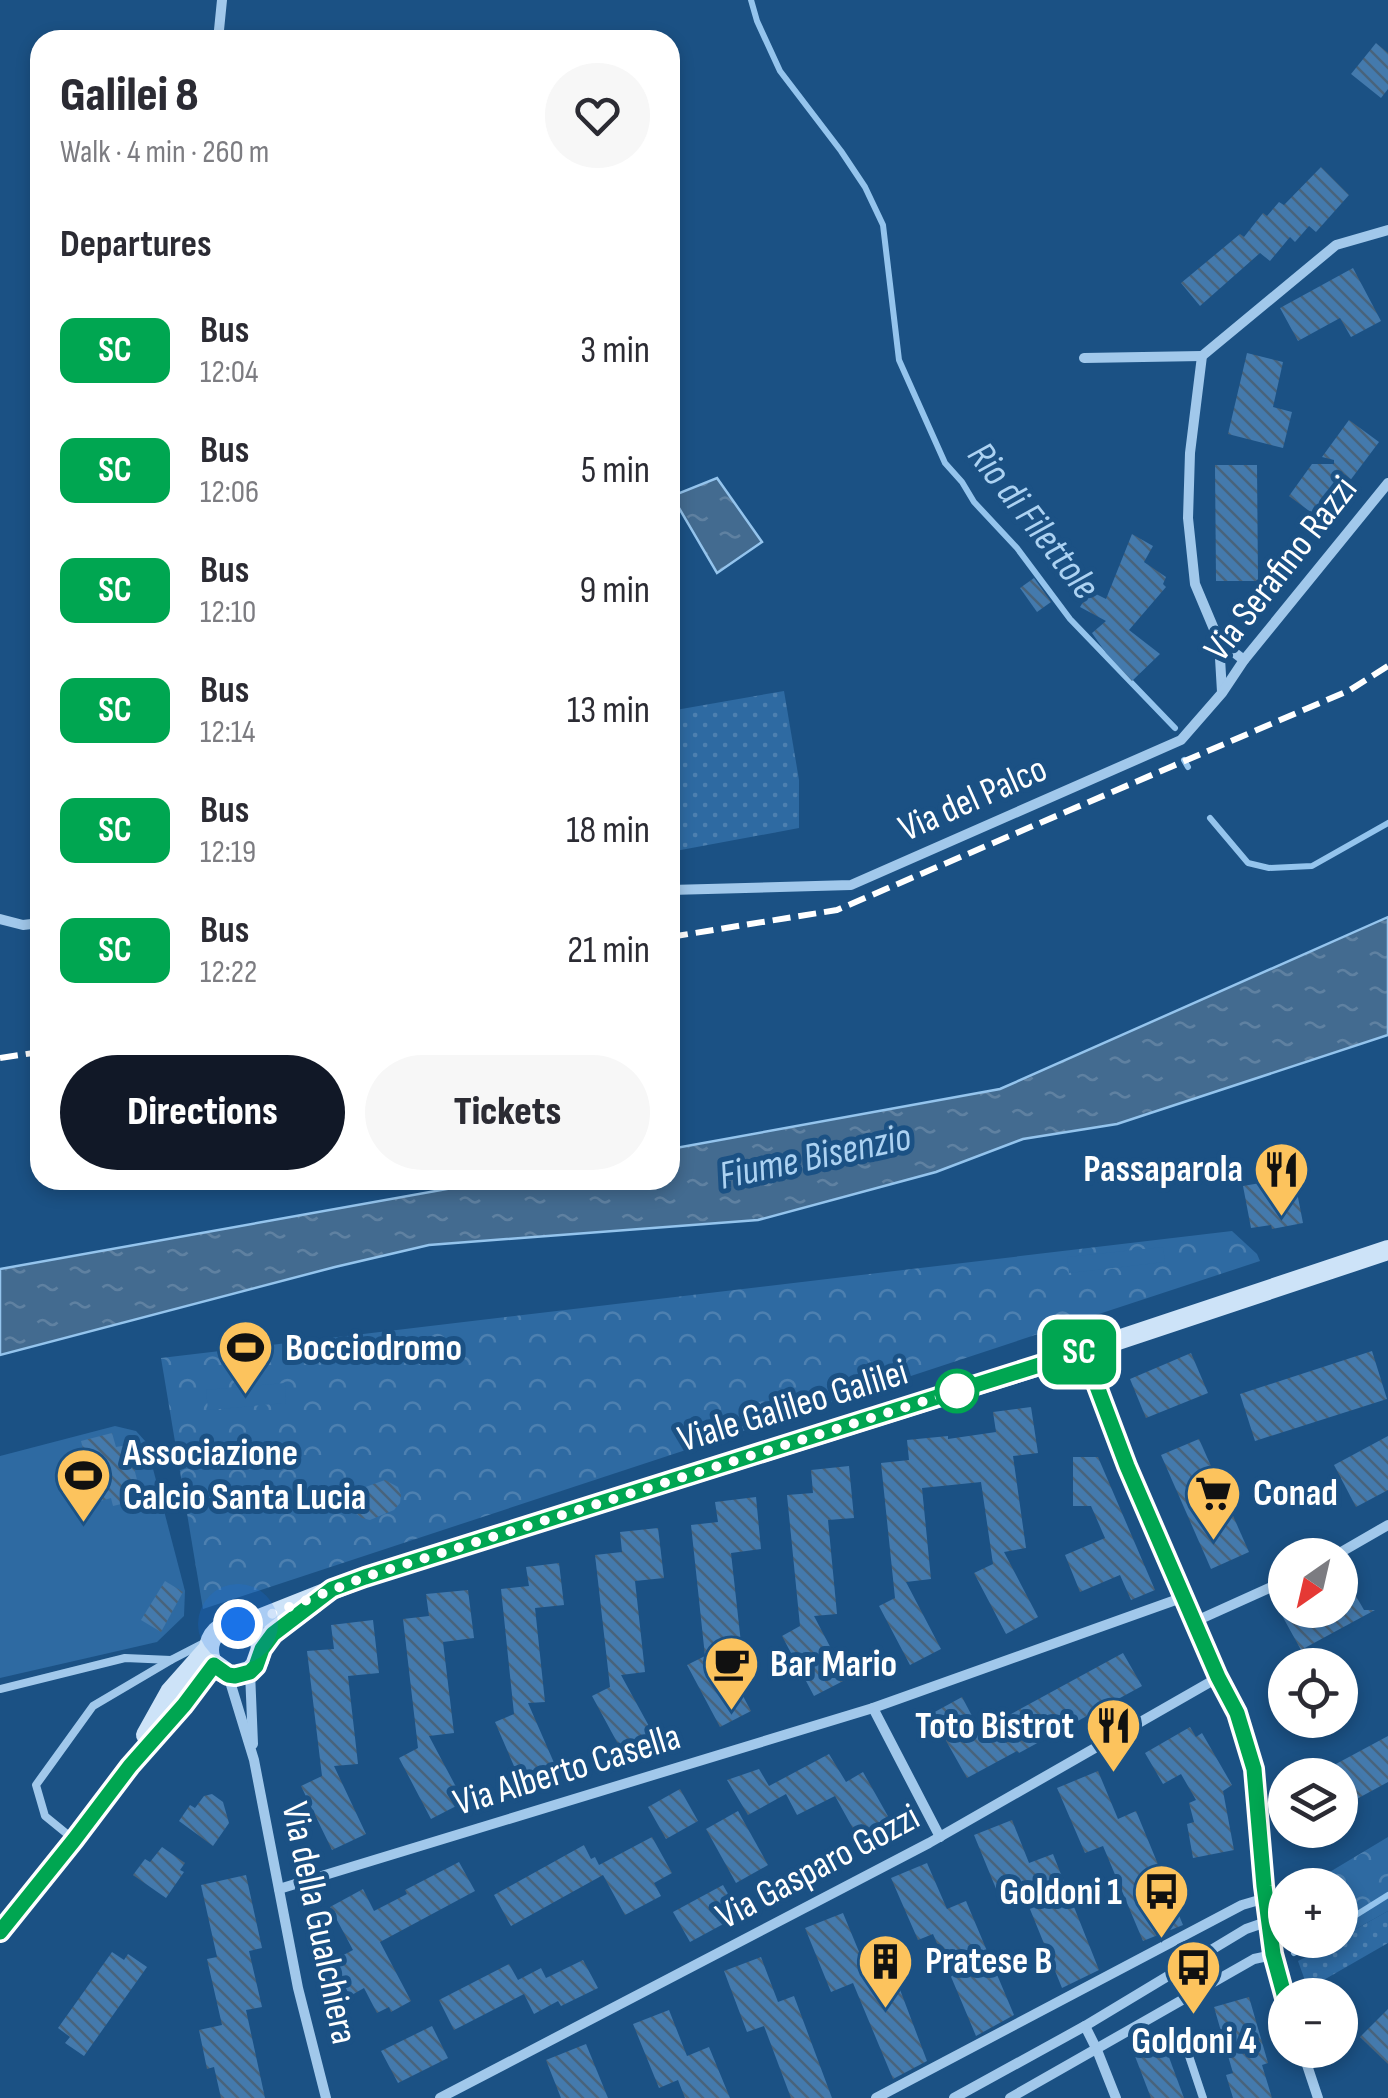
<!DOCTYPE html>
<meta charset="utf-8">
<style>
body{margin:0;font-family:"Sofia Sans Condensed",sans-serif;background:#f7f7f7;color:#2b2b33;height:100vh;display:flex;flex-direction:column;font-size:38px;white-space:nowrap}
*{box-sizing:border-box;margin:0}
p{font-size:32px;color:#7c7c81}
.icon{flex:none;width:55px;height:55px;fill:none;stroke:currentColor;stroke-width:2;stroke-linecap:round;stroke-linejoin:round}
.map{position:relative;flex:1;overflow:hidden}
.panel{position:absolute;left:30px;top:30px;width:650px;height:1160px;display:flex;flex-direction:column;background:#fff;border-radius:30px;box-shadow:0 5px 15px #0003}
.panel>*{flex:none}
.badge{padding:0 20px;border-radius:15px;font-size:35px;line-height:65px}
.needle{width:65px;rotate:214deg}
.buttons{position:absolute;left:1268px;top:1538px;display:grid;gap:20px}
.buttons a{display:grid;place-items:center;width:90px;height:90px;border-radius:50%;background:#fff;box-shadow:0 5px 15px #0003;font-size:50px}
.you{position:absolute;width:50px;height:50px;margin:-25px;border:8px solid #fff;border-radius:50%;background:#1a73e8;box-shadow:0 0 0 15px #1a73e833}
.map>.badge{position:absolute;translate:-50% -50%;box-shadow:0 0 0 5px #fff}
h2{padding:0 30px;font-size:38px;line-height:90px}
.round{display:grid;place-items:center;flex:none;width:105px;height:105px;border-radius:52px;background:#f7f7f7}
.headline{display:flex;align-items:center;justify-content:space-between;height:170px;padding:0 30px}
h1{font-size:48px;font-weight:800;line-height:75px}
.cta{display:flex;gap:20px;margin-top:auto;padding:20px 30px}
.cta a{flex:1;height:115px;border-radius:60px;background:#111827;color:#fff;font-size:40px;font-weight:800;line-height:115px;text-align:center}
.cta a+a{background:#f7f7f7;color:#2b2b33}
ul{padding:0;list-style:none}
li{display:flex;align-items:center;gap:30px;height:120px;padding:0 30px}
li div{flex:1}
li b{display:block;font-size:38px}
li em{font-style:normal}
li .badge{min-width:110px;font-weight:700;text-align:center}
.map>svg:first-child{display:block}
</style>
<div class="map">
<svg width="1388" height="2098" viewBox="0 0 1388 2098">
<defs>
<pattern id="grass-dots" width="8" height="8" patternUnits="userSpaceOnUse" patternTransform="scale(2.5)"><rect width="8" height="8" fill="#2e6aa2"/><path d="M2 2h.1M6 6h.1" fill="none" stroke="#4d80b0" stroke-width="1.8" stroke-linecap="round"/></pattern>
<pattern id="forest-crowns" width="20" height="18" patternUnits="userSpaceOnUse" patternTransform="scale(2.5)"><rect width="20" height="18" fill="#2e6aa2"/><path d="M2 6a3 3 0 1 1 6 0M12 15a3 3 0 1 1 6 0" fill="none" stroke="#4d80b0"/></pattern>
<pattern id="water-ripples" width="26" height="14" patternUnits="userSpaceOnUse" patternTransform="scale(2.5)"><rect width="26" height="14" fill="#436b90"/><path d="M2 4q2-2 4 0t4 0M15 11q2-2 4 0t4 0" fill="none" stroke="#5f81a1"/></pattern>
<pattern id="building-back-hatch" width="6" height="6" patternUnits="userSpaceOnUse" patternTransform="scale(2.5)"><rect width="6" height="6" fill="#447aad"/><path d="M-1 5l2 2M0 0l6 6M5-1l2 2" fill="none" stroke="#48637c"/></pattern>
</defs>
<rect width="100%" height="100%" fill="#1b5184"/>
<g fill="url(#grass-dots)">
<path d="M784,691L799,780V828L670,852V711Z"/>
<path d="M1388,1911V1943L1308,1989L1298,1961L1340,1940V1938Z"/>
</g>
<g fill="url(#forest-crowns)">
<path d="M1232,1231L1257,1254L1260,1261L203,1609L161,1358Z"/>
<path d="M1388,1837V1911L1340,1938V1885H1308Z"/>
</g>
<g fill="#2e6aa2">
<path d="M1163,1247L1165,1262L1069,1273L1067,1257Z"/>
<path d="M285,1383L286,1403L208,1410L206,1390Z"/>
<path d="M115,1426L136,1431L146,1442L185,1591L184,1616L157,1642L0,1678V1456Z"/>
</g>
<g fill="url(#water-ripples)" stroke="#94c4ed" stroke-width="2.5">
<path d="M717,478L762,542L717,573L672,496Z"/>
<path d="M1388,917V1035L1117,1124L1023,1139L936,1172L758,1220L429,1245L335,1267L0,1355V1269L497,1180H670V1149L1000,1089Z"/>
</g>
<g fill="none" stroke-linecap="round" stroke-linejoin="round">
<g stroke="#94c4ed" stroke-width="6">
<path d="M751,0L757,21L780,71L841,151L865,187L883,225L899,360L945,463L962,482L974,502L1017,548L1070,619L1175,728"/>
<path d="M1184,760L1188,767"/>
<path d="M1210,818L1248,863L1269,868L1312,866L1388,823"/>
<path d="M1340,1925L1388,1895"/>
<path d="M1294,1953L1316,1940"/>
</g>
</g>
<g fill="url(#building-back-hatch)">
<path d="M1376,43L1388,53V89L1381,98L1351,74Z"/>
<path d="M1321,167L1349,195L1316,232L1309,226L1295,242L1290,237L1270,261L1260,253L1200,306L1181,283L1240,234L1244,237L1263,213L1267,216L1279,202L1284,205Z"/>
<path d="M1353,268L1381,321L1351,337L1340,318L1298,341L1280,308Z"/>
<path d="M1247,353L1283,362L1273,407L1292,412L1283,448L1228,434Z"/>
<path d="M1349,420L1379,442L1346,486L1341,482L1316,516L1289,496L1312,464H1334V460L1322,457Z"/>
<path d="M1215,465H1257L1258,581H1216Z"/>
<path d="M1132,534L1153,546L1144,562L1166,577L1163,584L1166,587L1129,630L1160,654L1132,681L1106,653L1092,633L1106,621L1080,607L1090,591L1106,599Z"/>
<path d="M1034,578L1051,602L1037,612L1020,588Z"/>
<path d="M1294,1177L1303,1223L1272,1229L1271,1225L1251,1228L1243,1186Z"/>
<path d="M1372,1351L1387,1399L1255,1441L1240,1394Z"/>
<path d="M1191,1353L1208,1393L1146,1418L1130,1379Z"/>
<path d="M1031,1407L1038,1453L1013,1456L1026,1548L1004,1552L1038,1617L1006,1634L974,1573L993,1564L981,1482L922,1488L931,1579L906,1582L941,1649L910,1665L879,1606L895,1598L881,1463L909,1460L907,1440L948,1436V1439L996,1432L993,1412Z"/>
<path d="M112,1433L116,1447L128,1445L142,1499L113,1506L111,1498L97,1502L81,1441Z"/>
<path d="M1388,1436V1490L1356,1507L1334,1465Z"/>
<path d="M1199,1439L1249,1552L1211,1569L1161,1455Z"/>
<path d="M1073,1457H1098L1155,1590L1131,1600L1120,1575L1080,1592L1065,1555L1105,1538L1091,1506H1073Z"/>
<path d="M849,1466L854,1518L828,1520L837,1614L814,1616L847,1679L814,1696L782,1636L800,1626L787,1495L813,1493L811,1470Z"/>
<path d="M385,1480L398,1487L401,1495L400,1503L394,1510L370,1520L362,1518L355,1513L352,1504L357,1490Z"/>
<path d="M756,1497L761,1549L731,1553L741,1643L716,1646L751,1711L720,1727L687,1665L705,1656L691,1525L718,1522L715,1502Z"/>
<path d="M658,1528L664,1578L635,1581L645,1672L621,1675L656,1739L624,1755L592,1696L610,1687L595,1555L622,1552L620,1532Z"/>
<path d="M559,1563L564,1605L535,1608L545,1702L528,1703L558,1772L523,1787L495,1722L514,1714L501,1589L529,1586L526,1567Z"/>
<path d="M1340,1568L1364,1610H1375L1301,1650L1279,1610H1340Z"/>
<path d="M165,1581L183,1592L161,1632L141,1620Z"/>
<path d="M468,1590L474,1638L443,1642L454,1733L429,1736L464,1802L431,1819L399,1758L418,1748L403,1619L429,1616L426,1594Z"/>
<path d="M373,1620L379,1673L348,1676L358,1764L334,1766L366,1834L332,1850L301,1786L322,1776L307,1651L334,1649L331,1625Z"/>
<path d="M1123,1653L1142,1686L1019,1753L1017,1751L967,1778L931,1714L962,1697L980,1731Z"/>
<path d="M1190,1727L1196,1737L1202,1733L1232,1785L1223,1791L1234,1850L1193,1858L1187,1824L1194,1822L1189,1803L1196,1800L1181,1774L1163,1784L1145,1753Z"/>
<path d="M1388,1736V1782L1353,1801L1334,1765Z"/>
<path d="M829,1754L846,1782L863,1772L893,1825L861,1843L835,1796L797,1815L786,1794L748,1815L727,1780L759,1769L769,1786Z"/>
<path d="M1098,1771L1118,1819L1136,1811L1183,1925L1143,1941L1103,1846L1085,1853L1057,1788Z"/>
<path d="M680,1789L698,1821L666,1839L648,1807Z"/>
<path d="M212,1794L223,1802L229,1823L213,1846L179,1821L190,1805L195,1808L204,1796Z"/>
<path d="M738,1811L768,1865L736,1883L706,1829Z"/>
<path d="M1012,1820L1029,1863L1053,1854L1099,1970L1062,1988L1021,1887L999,1896L974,1835Z"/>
<path d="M652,1837L672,1873L654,1883L661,1896L625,1915L603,1875L511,1926L494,1895L584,1845L591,1859L595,1857L599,1865Z"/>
<path d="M162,1847L185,1863L180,1870L184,1872L166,1898L133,1875L145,1859L150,1862Z"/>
<path d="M459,1862L475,1891L380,1942L411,2001L391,2012L389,2007L377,2013L364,1988L350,1996L332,1961L353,1950L330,1907L363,1889L374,1911L407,1894L405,1890Z"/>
<path d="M927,1863L947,1909L966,1901L1014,2015L976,2036L933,1934L918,1940L891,1878Z"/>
<path d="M246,1875L262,1948L249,1951L262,2007L246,2010L265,2098H221L214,2067L207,2069L199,2030L222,2025L207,1959L217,1957L201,1885Z"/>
<path d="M723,1885L740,1915L690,1942L673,1912Z"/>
<path d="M843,1913L862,1959L885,1950L927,2061L893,2079L853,1983L831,1992L805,1928Z"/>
<path d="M112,1952L124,1960L128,1954L147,1967L84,2056L65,2043L70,2037L58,2028Z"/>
<path d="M761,1957L778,2002L794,1996L832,2098H791L764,2026L747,2032L724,1971Z"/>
<path d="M583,1960L598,1988L561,2006L558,2001L534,2014L524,1994L454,2030L439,2000L509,1964L518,1980L541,1968L546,1978Z"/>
<path d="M1249,1997L1268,2063L1262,2065L1272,2098H1233L1226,2075L1233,2073L1214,2007Z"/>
<path d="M1388,2009V2064L1360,2037Z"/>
<path d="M669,2010L687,2056L709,2047L730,2098H685L678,2080L659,2088L633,2024Z"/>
<path d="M432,2026L448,2058L398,2083L381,2051Z"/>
<path d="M1163,2041L1184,2098H1151L1133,2051Z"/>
<path d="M586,2044L608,2098H561L546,2060Z"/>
</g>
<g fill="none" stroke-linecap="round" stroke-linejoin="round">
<g stroke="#a1c8eb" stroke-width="8">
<path d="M0,1689L125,1658L171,1660L202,1644"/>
<path d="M72,1838L45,1816L36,1785L93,1706L171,1660"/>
<path d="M1186,2047L1203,2098"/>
</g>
<g stroke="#a1c8eb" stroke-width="10">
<path d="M218,40L222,0"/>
<path d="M1084,358L1202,356"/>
<path d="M1219,641L1244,660"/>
<path d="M1222,692L1219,641L1195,584L1188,518L1190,453L1202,356L1336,245L1388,230"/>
<path d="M670,890L851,885L1181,740L1222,693L1244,660L1388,483"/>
<path d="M0,919L23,925L40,923"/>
<path d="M1087,1351C1099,1407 1125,1462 1148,1514C1171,1567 1194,1621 1217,1674C1224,1688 1233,1701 1238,1715C1272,1804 1255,1906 1285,1998"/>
<path d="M1336,1555L1388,1525"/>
<path d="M1196,1621L1285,1581"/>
<path d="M250,1672L253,1744"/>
<path d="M228,1675L254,1760L298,1988L326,2098"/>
<path d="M873,1708L940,1837"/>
<path d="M279,1889L873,1708L1184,1597"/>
<path d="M1085,2026L1097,2050L1116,2098"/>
<path d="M1302,2050L1318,2098"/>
<path d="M440,2098L929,1843L1219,1677"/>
<path d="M876,2098L1242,1905L1266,1898"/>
<path d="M954,2098L1085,2026L1246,1929L1269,1921"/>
<path d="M1010,2098L1254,1959L1273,1955"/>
</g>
<g stroke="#cde3f8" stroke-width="20">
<circle cx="235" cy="1650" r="26"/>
<path d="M238,1624L259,1619L365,1577L1052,1362L1388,1250"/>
<path d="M262,1649L273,1634L315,1603"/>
<path d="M146,1735L170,1692L209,1648"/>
<path d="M0,1932L74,1840L130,1766L184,1705L214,1665"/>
</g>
<g stroke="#fff" stroke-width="6" stroke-dasharray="18 8" stroke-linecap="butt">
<path d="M670,937L837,910L1350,690L1388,666"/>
<path d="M0,1058L40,1052"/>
</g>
</g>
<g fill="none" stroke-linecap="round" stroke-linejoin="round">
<defs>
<path id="line" d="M0,1932L74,1840L130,1766L184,1705L214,1665L228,1675L235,1676L250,1672L256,1666L262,1649L273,1634L332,1589L365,1577L1087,1350L1092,1373L1127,1466L1218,1677L1237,1713L1254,1769L1264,1886L1273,1954L1285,1998"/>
</defs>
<use href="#line" stroke="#fff" stroke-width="22"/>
<use href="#line" stroke="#00a651" stroke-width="15"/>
<path stroke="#fff" stroke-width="10" stroke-dasharray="0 18" d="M238,1624L259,1619L365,1577L957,1391"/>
</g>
<defs>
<symbol id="restaurant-pin" viewBox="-11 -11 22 30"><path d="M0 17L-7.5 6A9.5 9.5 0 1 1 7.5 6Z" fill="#fcc35d" stroke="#1b5184"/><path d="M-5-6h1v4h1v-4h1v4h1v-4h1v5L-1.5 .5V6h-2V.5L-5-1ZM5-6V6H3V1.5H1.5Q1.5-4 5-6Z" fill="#111"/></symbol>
<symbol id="stadium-pin" viewBox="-11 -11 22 30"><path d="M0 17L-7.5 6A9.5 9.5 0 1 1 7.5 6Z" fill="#fcc35d" stroke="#1b5184"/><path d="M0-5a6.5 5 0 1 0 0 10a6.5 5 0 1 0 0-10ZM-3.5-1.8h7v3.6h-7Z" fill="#111"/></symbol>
<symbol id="supermarket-pin" viewBox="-11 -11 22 30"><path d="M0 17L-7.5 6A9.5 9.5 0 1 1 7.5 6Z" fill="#fcc35d" stroke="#1b5184"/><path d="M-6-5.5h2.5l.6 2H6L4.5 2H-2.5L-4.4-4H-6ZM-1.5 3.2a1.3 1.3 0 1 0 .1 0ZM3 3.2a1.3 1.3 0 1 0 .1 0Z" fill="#111"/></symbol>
<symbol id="cafe-pin" viewBox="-11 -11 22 30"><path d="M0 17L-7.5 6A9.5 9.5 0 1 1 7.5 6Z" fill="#fcc35d" stroke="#1b5184"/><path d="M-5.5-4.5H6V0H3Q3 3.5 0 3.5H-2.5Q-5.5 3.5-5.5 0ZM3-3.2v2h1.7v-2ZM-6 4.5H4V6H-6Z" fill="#111"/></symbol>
<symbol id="bus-pin" viewBox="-11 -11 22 30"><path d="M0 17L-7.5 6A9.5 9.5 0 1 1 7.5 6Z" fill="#fcc35d" stroke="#1b5184"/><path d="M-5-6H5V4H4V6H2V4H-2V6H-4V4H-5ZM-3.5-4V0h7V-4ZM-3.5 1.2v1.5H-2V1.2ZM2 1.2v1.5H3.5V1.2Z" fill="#111"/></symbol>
<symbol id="building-pin" viewBox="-11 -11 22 30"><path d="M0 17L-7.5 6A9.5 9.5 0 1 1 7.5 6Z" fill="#fcc35d" stroke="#1b5184"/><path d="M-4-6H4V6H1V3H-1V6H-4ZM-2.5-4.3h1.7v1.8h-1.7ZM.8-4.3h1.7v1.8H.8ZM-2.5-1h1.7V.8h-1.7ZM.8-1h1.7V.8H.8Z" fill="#111"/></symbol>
</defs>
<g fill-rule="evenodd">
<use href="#restaurant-pin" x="1250" y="1138" width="63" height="86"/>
<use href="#stadium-pin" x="214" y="1316" width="63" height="86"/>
<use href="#stadium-pin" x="52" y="1444" width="63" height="86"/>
<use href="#supermarket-pin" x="1182" y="1462" width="63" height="86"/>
<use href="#cafe-pin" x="700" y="1632" width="63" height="86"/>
<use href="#restaurant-pin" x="1082" y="1694" width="63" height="86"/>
<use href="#bus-pin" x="1130" y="1860" width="63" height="86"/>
<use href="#building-pin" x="854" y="1930" width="63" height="86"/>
<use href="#bus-pin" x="1162" y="1936" width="63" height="86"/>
</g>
<circle fill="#fff" stroke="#00a651" stroke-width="5" cx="957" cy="1391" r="20"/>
<g text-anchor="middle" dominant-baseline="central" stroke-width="10" stroke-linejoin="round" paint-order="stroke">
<g font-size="38" fill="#fff" stroke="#1b5184">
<text transform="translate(1281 569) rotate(-52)">Via Serafino Razzi</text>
<text transform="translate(973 799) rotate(-24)">Via del Palco</text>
<text transform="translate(793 1406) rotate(-17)">Viale Galileo Galilei</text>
<text transform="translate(567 1770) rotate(-17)">Via Alberto Casella</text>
<text transform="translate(818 1867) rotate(-28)">Via Gasparo Gozzi</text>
<text transform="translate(319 1923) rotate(78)">Via della Gualchiera</text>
</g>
<g font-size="38" font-weight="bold" fill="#fff" stroke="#1b5184" text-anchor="start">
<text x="1243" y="1169" text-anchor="end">Passaparola</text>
<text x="285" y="1348">Bocciodromo</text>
<text x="123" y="1453">Associazione<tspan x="123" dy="44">Calcio Santa Lucia</tspan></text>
<text x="1253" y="1493">Conad</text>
<text x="770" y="1664">Bar Mario</text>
<text x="1074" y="1726" text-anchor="end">Toto Bistrot</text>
<text x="1122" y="1892" text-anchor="end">Goldoni 1</text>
<text x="925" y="1961">Pratese B</text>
<text x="1194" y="2041" text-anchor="middle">Goldoni 4</text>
</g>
<g font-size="40" font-style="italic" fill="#acd2f2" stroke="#1b5184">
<text transform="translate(1033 521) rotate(52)">Rio di Filettole</text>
<text transform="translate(815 1157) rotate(-12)">Fiume Bisenzio</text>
</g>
</g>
</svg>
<div class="buttons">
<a><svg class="needle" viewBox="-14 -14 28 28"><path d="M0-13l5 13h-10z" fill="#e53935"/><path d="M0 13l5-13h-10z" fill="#7c7c81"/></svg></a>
<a><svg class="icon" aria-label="locate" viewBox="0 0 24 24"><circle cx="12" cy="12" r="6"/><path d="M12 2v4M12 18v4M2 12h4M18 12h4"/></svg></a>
<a><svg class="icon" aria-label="layers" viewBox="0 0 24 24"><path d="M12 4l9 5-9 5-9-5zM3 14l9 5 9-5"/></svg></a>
<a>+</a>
<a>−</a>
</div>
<div class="you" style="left:238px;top:1624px"></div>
<b class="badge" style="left:1079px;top:1352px;background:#00a651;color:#fff">SC</b>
<section class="panel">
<div class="headline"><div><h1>Galilei 8</h1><p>Walk · 4 min · 260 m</p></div><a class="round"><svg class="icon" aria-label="heart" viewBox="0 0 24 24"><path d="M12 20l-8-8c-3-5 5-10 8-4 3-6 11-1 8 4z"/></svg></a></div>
<h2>Departures</h2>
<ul>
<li><span class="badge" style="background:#00a651;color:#fff">SC</span><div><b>Bus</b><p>12:04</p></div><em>3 min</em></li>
<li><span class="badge" style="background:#00a651;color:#fff">SC</span><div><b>Bus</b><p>12:06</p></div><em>5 min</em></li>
<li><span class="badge" style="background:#00a651;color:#fff">SC</span><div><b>Bus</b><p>12:10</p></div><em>9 min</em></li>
<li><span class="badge" style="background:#00a651;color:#fff">SC</span><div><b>Bus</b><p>12:14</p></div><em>13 min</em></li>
<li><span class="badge" style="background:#00a651;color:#fff">SC</span><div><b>Bus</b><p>12:19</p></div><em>18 min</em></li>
<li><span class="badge" style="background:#00a651;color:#fff">SC</span><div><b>Bus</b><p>12:22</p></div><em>21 min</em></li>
</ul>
<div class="cta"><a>Directions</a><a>Tickets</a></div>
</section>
</div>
